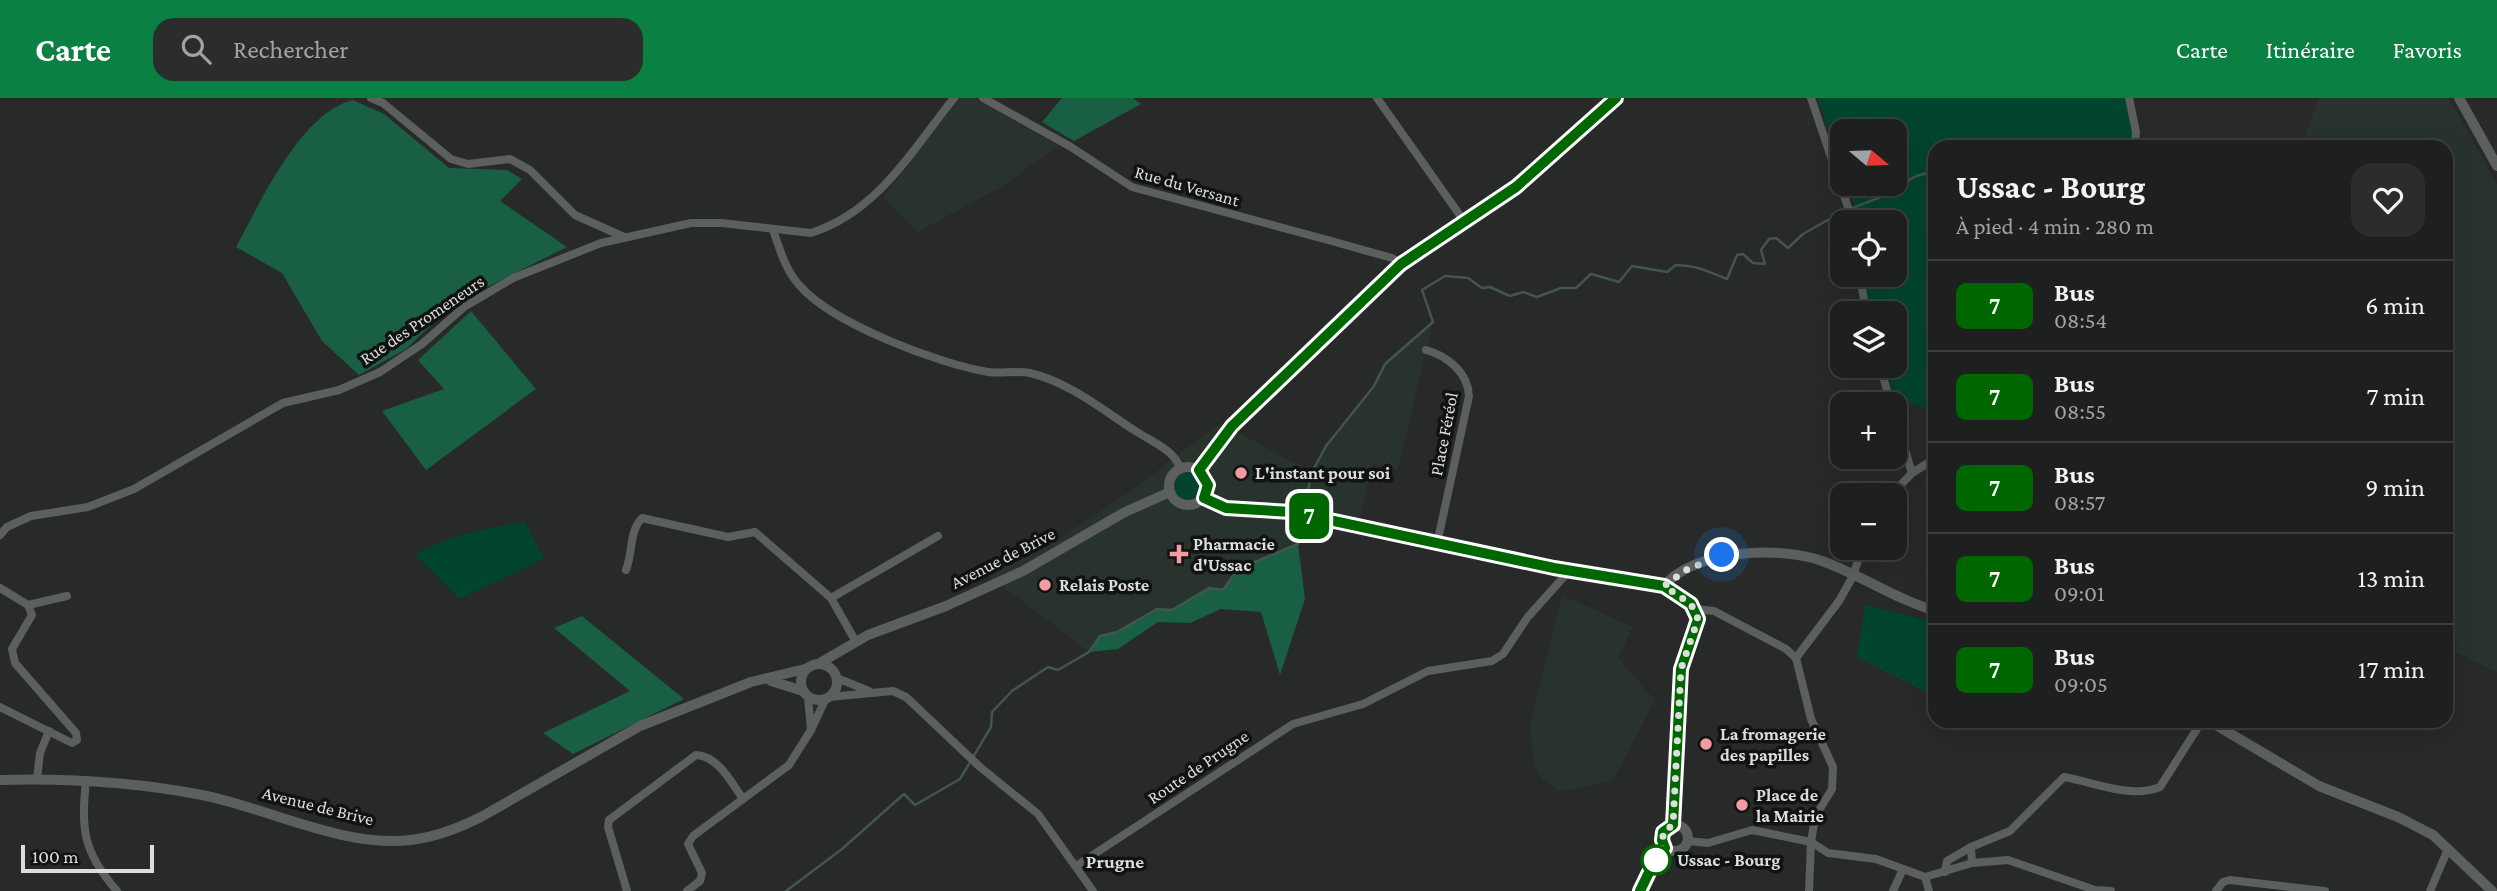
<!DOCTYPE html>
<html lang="fr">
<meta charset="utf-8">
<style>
body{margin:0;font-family:"Crimson Pro",serif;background:#2a2d2c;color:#f1f3f6;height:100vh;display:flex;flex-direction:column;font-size:26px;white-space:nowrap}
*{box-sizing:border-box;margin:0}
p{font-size:23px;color:#a0a3a4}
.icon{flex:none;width:38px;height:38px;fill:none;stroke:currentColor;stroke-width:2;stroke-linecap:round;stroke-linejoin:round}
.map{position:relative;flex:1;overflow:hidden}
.sheet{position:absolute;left:1928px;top:42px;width:525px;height:588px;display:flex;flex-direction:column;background:#1d201f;border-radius:21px;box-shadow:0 7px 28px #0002,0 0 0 2px #3b3e3d}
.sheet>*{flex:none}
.badge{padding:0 14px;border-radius:10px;font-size:24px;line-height:46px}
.needle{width:46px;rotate:109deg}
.controls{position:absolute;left:1830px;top:21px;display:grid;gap:14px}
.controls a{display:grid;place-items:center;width:77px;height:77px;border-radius:14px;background:#1d201f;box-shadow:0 7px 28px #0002,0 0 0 2px #3b3e3d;font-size:35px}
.scale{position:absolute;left:21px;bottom:18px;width:133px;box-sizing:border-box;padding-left:7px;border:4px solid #dcdedd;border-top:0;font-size:19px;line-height:24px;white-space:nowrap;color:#dcdedd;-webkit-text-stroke:5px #111212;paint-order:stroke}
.you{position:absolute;width:35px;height:35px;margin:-18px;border:5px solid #fff;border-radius:50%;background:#1a73e8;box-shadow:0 0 0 10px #1a73e833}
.map>.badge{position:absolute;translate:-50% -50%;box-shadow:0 0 0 4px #fff}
.round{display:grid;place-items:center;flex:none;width:74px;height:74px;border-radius:21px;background:#2a2d2c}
.head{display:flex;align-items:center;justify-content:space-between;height:119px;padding:0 28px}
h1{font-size:33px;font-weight:700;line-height:52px}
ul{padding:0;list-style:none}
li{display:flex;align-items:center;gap:21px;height:91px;padding:0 28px;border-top:2px solid #3b3e3d}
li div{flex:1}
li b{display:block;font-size:26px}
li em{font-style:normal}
li .badge{min-width:77px;font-weight:700;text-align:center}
header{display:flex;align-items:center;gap:42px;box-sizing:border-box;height:98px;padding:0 35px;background:#0b8043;color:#fff}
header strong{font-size:33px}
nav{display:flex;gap:38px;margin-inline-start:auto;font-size:24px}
.search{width:490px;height:63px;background:#2a2d2c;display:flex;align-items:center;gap:18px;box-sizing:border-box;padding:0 24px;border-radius:21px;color:#a0a3a4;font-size:26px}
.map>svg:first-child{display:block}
</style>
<header>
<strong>Carte</strong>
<div class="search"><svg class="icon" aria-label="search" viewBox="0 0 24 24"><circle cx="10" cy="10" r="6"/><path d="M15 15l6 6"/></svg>Rechercher</div>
<nav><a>Carte</a><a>Itinéraire</a><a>Favoris</a></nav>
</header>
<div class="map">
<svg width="2497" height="793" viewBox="0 0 2497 793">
<rect width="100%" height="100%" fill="#272a29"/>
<g fill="#29332e">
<path d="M959,0H974L1058,48L1003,88L918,134L883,100Z"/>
<path d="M2319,0H2449L2497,87V574L2453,553L2458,543L2447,535L2446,49H2301Z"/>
<path d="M1433,224L1398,371L1373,366L1356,434L1302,424L1298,446L1238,471L1223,492L1209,490L1172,512L1157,511L1117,534L1100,538L1089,554L989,478L1050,447L1135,390L1220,325L1312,374L1326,348L1374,288L1385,266Z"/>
<path d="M1562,497L1633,529L1618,560L1655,602L1613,682L1561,694L1543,682L1534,666L1530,628Z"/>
</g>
<g fill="#01452f">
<path d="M1817,0H2125L2132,32V49H1936L1935,312L1896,302L1885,268H1895V215H1869L1864,177H1895V124H1859L1848,86H1895V33H1843V69Z"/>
<circle cx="1188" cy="388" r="13"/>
<path d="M525,424L544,461L459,501L415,456C450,437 486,430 525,424Z"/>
<path d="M1865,507L1935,524V598L1857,559Z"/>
</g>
<g fill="#185f44">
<path d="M1062,0H1133L1141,6L1074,43L1042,24Z"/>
<path d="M353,2L384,16L449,70L507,72L522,81L500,103L567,149L453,206L406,251L359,277L322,243L282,175L236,149C260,105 301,14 353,2Z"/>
<path d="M471,213L536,291L426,372L382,313L444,291L418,262Z"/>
<path d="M1298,446L1305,501L1280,577L1261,514L1221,511L1190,525L1158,524L1118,551L1089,554L1100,538L1117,534L1157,511L1173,512L1209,490L1223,492L1238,471Z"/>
<path d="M582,518L684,601L573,656L543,635L630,593L554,530Z"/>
</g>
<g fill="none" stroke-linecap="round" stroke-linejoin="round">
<g stroke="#42554e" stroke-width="2.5">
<path d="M1304,412L1312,374L1326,348L1374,288L1385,266L1433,224L1422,192L1445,178L1468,180L1482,190L1490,189L1510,198L1523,194L1537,199L1561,190H1576L1591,176L1619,184L1632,168L1667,174L1676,167C1700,168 1706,173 1727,181L1737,157L1743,156L1753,165L1765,166L1761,152L1769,141L1776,140L1788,150L1803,136L1842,114L1881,99L1916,78L1936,73"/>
<path d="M786,793L842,751L904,696L915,707L960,681L991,629L992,614L1012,593L1048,569L1058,572L1089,554L1100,538L1117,534L1157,511L1172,512L1209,490L1223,492L1238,471L1298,446L1303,419"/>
</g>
<g stroke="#5b5f5d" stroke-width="8">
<path d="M371,0L383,5L451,61L468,66L510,61L530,72L575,117L624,139"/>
<path d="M983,0L1071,49L1132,89L1335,144L1392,160L1401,166"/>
<path d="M1377,0L1464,123"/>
<path d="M1811,0L1853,124"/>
<path d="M2129,0L2136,34L2135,49"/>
<path d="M773,132C780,152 786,174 801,189C834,226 939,266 988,274C1001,276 1016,272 1030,275C1069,284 1104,313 1137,334C1151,343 1175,353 1180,370"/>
<path d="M1860,177L1866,215"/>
<path d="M1426,252C1448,258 1468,275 1469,298L1437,446"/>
<path d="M1880,268L1891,306"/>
<path d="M1895,319L1912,375"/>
<path d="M1891,397L1912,375L1936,360"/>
<path d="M0,437L7,429L31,418L88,409L134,391L283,305L339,292L380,274L422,246L464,209L513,180L601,145L691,125H722L811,135C878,114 913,51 954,0"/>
<path d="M626,472C633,455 629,433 642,420L728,439L755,434L831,500L856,544"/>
<path d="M0,490L28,507L32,517L12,551L15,565L76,635L77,642L72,645L0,609"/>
<path d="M831,500L938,438"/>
<path d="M28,507L67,498"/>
<path d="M1695,511L1714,513L1786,551L1796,560"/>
<path d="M837,580L869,593"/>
<path d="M808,599L811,632L826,600"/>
<path d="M829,599L893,593L906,599L980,669L1038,716L1093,793"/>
<path d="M37,681L40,655L49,633"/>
<path d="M86,682C81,732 83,754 117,793"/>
<path d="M1688,743L1708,745L1752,732L1811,744L1815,719L1832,691L1833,669L1811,621L1796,560L1839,503L1853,478L1862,450"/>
<path d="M1971,749L2010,733L2064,679C2094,684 2130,701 2160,689L2202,623"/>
<path d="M1076,768L1293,626L1363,606L1428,573L1492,563L1503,556L1527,520L1569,473"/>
<path d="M1945,774L1947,763L1971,749L1972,765"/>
<path d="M1925,779L1929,793"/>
<path d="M627,793L608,729L609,722L696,657C718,658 731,684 743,701"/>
<path d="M687,793L700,783L702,775L688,746L693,738L789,667L811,632"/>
<path d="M1809,793L1811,744L1828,755L1876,761L1925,779L1972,765L2008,762L2095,792L2111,793"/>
<path d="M1893,793L1903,771"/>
<path d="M2216,793L2223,784L2230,782L2325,793"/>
<path d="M2430,793L2448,751"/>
</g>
<g stroke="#5b5f5d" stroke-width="10">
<path d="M2459,0L2497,68"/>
<circle cx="1188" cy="388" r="19"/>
<path d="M1199,371L1232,328L1401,166L1516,89L1616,0"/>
<path d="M1204,400L1226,410L1292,414L1554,470L1664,488L1683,498L1695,511L1698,521L1680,571L1673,727"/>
<path d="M1664,488C1694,451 1781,448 1822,463C1861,477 1895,501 1936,513"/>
<circle cx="819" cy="584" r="18"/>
<path d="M818,566L868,537L946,508L1023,473L1125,414L1170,394"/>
<path d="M771,583L803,593"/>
<path d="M2209,623L2319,688L2398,719L2433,737L2492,793"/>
<path d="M0,682C69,680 134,684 202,697C268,710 343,750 411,742C436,739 459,730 481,719L640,628L751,584L805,571"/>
<circle cx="1675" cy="740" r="13"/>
<path d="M1640,793L1654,764L1666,750"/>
</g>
</g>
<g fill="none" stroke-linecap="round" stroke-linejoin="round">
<defs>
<path id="line" d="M1616,0L1516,89L1401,166L1232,328L1199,372L1208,387L1204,400L1226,410L1292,414L1554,470L1664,488L1691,506L1698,521L1681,571L1673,727L1663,734L1662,742L1665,750L1654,764L1640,793"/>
</defs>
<use href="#line" stroke="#fff" stroke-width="16"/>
<use href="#line" stroke="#060" stroke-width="10"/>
<path stroke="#dcdedd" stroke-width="7" stroke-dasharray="0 12.6" d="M1656,762L1663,746V734L1673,727L1681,571L1698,521L1691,506L1664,488L1686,472L1722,457"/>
</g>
<g fill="#f49aa2" stroke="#111212" stroke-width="2.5">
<circle cx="1241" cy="375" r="7"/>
<path d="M1175.5 445.5h7v7h7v7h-7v7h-7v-7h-7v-7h7z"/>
<circle cx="1045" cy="487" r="7"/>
<circle cx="1706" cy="646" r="7"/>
<circle cx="1742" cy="707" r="7"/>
</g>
<circle fill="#fff" stroke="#060" stroke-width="3.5" cx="1656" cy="762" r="14"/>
<g text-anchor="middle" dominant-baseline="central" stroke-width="7" stroke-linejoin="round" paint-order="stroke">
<g font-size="18" fill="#dcdedd" stroke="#111212">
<text transform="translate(1187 88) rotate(16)">Rue du Versant</text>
<text transform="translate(422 222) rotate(-34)">Rue des Promeneurs</text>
<text transform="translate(1444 336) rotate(-79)">Place Féréol</text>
<text transform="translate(1003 460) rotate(-27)">Avenue de Brive</text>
<text transform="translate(1198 669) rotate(-34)">Route de Prugne</text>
<text transform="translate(318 708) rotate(14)">Avenue de Brive</text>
</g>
<g font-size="18" font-weight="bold" fill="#dcdedd" stroke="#111212" text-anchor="start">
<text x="1255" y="375">L'instant pour soi</text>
<text x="1193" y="446">Pharmacie<tspan x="1193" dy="21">d'Ussac</tspan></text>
<text x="1059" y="487">Relais Poste</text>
<text x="1720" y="636">La fromagerie<tspan x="1720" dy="21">des papilles</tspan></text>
<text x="1756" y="697">Place de<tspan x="1756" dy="21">la Mairie</tspan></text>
</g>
<g font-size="18" font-weight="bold" fill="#dcdedd" stroke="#111212" text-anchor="start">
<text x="1677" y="762">Ussac - Bourg</text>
</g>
<g font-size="19" font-weight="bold" fill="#dcdedd" stroke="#111212">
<text x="1115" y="763">Prugne</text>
</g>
</g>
</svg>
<div class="controls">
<a><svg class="needle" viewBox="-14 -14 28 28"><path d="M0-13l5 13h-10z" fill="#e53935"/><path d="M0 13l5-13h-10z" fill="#a0a3a4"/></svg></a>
<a><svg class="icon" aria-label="locate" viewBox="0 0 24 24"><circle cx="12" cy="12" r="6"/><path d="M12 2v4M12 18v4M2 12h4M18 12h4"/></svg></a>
<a><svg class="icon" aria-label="layers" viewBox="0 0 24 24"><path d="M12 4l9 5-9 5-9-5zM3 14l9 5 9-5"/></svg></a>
<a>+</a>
<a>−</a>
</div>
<div class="scale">100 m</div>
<div class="you" style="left:1722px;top:457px"></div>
<b class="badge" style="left:1309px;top:418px;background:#060;color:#fff">7</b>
<section class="sheet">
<div class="head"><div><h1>Ussac - Bourg</h1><p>À pied · 4 min · 280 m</p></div><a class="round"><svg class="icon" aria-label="heart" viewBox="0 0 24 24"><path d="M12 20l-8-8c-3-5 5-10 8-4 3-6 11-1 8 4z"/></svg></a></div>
<ul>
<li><span class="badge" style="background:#060;color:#fff">7</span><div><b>Bus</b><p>08:54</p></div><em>6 min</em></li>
<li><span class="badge" style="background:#060;color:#fff">7</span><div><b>Bus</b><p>08:55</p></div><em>7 min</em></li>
<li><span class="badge" style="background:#060;color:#fff">7</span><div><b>Bus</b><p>08:57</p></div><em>9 min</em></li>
<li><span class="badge" style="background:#060;color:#fff">7</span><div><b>Bus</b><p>09:01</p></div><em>13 min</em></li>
<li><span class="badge" style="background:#060;color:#fff">7</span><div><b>Bus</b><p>09:05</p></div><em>17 min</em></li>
</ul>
</section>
</div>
